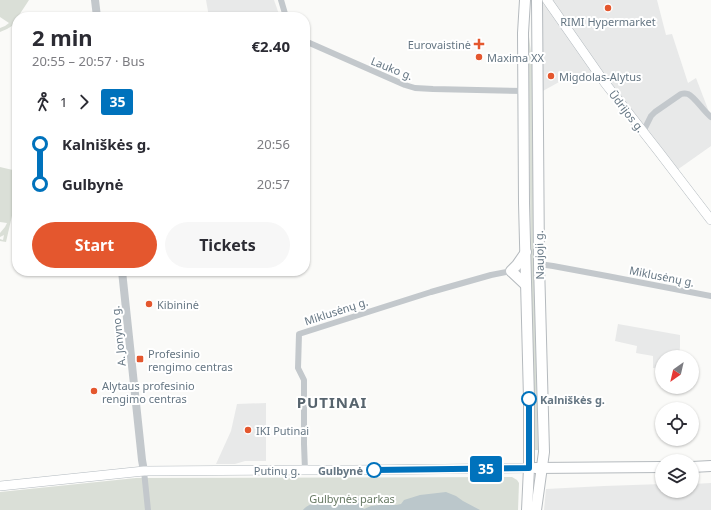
<!DOCTYPE html>
<meta charset="utf-8">
<style>
body{margin:0;font-family:"Noto Sans",sans-serif;background:#f7f7f7;color:#2b2b33;height:100vh;display:flex;flex-direction:column;font-size:15px;white-space:nowrap}
*{box-sizing:border-box;margin:0}
p{font-size:13px;color:#7c7c81}
.icon{flex:none;width:22px;height:22px;fill:none;stroke:currentColor;stroke-width:2;stroke-linecap:round;stroke-linejoin:round}
.map{position:relative;flex:1;overflow:hidden}
.panel{position:absolute;left:12px;top:12px;width:298px;height:264px;display:flex;flex-direction:column;background:#fff;border-radius:16px;box-shadow:0 1px 3px #0004}
.panel>*{flex:none}
.badge{padding:0 8px;border-radius:3px;font-size:14px;line-height:26px}
.needle{width:26px;rotate:214deg}
.fabs{position:absolute;left:655px;top:350px;display:grid;gap:8px}
.fabs a{display:grid;place-items:center;width:44px;height:44px;border-radius:50%;background:#fff;box-shadow:0 1px 3px #0004;font-size:20px}
.map>.badge{position:absolute;translate:-50% -50%;box-shadow:0 0 0 2px #fff}
.legs{display:flex;align-items:center;gap:6px;height:44px;padding:0 20px;font-size:13px}
.legs p{margin-inline-start:auto}
.summary{display:flex;align-items:center;justify-content:space-between;height:68px;padding:0 20px}
h1{font-size:22px;font-weight:700;line-height:30px}
.cta{display:flex;gap:8px;margin-top:auto;padding:8px 20px}
.cta a{flex:1;height:46px;border-radius:24px;background:#e4572e;color:#fff;font-size:16px;font-weight:700;line-height:46px;text-align:center}
.cta a+a{background:#f7f7f7;color:#2b2b33}
ul{padding:0 20px;list-style:none}
li{display:flex;align-items:center;gap:14px;height:40px;font-size:15px}
li i{display:grid;place-items:center;width:6px;height:100%;margin:0 5px;background:currentColor}
li i::after{content:'';width:10px;height:10px;margin:-5px;border:3px solid;border-radius:50%;background:#fff}
li p{margin-inline-start:auto}
li:first-child i{background:linear-gradient(#0000 50%,currentColor 0)}
li:last-child i{background:linear-gradient(currentColor 50%,#0000 0)}
.map>svg:first-child{display:block}
</style>
<div class="map">
<svg width="711" height="510" viewBox="0 0 711 510">
<rect width="100%" height="100%" fill="#fafaf8"/>
<g fill="#e8e9e9">
<path d="M206,0H274L280,17H209Z"/>
<path d="M550,0H657L666,35L672,34L688,83L696,78L711,117V146L677,170L637,120Z"/>
<path d="M543,4L546,6L594,74L579,82L570,76L541,92L542,5Z"/>
<path d="M618,324L680,335V347L679,357H662V369L653,368V356L636,353L637,346L615,341Z"/>
<path d="M266,403V461H245L235,464H216L231,431L237,404Z"/>
<path d="M711,483V510H544L546,489L604,486L662,484V491H692V484Z"/>
</g>
<g fill="#dadfd7">
<path d="M0,0H29L12,26L7,29L0,32V28L5,26L9,23L0,17Z"/>
<path d="M528,29L532,61L534,271L538,450H535L531,271Z"/>
<path d="M0,167L17,171V194L6,242L0,241V239L3,240L4,235L0,237V233L5,227L7,223L0,222Z"/>
<path d="M512,477L517,480L519,483L518,510H0V492L136,478Z"/>
</g>
<path fill="#bbc7cb" d="M446,492L456,496L463,501L480,510H499H303C311,500 331,501 343,499C349,498 353,496 359,497L360,506L364,509L371,506L379,505L383,501L390,505H396L401,504L404,500L420,495Z"/>
<g fill="none" stroke-linecap="round" stroke-linejoin="round">
<defs>
<g id="secondary">
<path d="M547,0L605,83L659,152L711,220"/>
<path d="M0,486L144,471L305,470H354L529,468"/>
</g>
<g id="primary">
<path d="M525,0L523,33L524,203L529,399V468L527,510"/>
<path d="M526,252L517,265L511,271L526,285"/>
<path d="M692,467L711,466"/>
<path d="M535,468L662,467"/>
<path d="M536,510L544,452L539,264L537,0"/>
</g>
</defs>
<use href="#secondary" stroke="#b3babf" stroke-width="10"/>
<use href="#primary" stroke="#b5babe" stroke-width="12"/>
<g stroke="#c3c8cc" stroke-width="6">
<path d="M281,0L286,17"/>
<path d="M305,41L405,85L415,88L433,89L524,91"/>
<path d="M643,132L651,116L655,112L681,94C684,93 685,93 688,94C695,97 704,112 711,117"/>
<path d="M539,264L553,266L607,276L711,296"/>
<path d="M305,470L304,444V380L298,368L299,334L431,292L491,275L511,271"/>
<path d="M144,471L148,510"/>
</g>
<g stroke="#c3c8cc" stroke-width="8">
<path d="M95,0L97,17"/>
<path d="M122,271L142,460L144,471"/>
</g>
<use href="#secondary" stroke="#fff" stroke-width="9"/>
<use href="#primary" stroke="#fff" stroke-width="10"/>
</g>
<g fill="none" stroke-linecap="round" stroke-linejoin="round">
<defs>
<path id="line-1" d="M374,470L529,468V399"/>
</defs>
<use href="#line-1" stroke="#fff" stroke-width="9"/>
<use href="#line-1" stroke="#0072bc" stroke-width="6"/>
</g>
<g fill="#e4572e" stroke="#fff" stroke-width="1.5">
<circle cx="608" cy="8" r="4"/>
<path d="M477 38h4v4h4v4h-4v4h-4v-4h-4v-4h4z"/>
<circle cx="479" cy="57" r="4"/>
<circle cx="551" cy="76" r="4"/>
<circle cx="149" cy="304" r="4"/>
<rect x="136" y="355" width="8" height="8" rx="2"/>
<circle cx="94" cy="391" r="4"/>
<circle cx="248" cy="430" r="4"/>
</g>
<g fill="#fff" stroke="#0072bc" stroke-width="2">
<circle cx="529" cy="399" r="7"/>
<circle cx="374" cy="470" r="7"/>
</g>
<g text-anchor="middle" dominant-baseline="central" stroke-width="4" stroke-linejoin="round" paint-order="stroke">
<g font-size="11" fill="#657683" stroke="#fff" text-anchor="start">
<text x="608" y="21" text-anchor="middle">RIMI Hypermarket</text>
<text x="471" y="44" text-anchor="end">Eurovaistinė</text>
<text x="487" y="57">Maxima XX</text>
<text x="559" y="76">Migdolas-Alytus</text>
<text x="157" y="304">Kibininė</text>
<text x="148" y="353">Profesinio<tspan x="148" dy="13">rengimo centras</tspan></text>
<text x="102" y="385">Alytaus profesinio<tspan x="102" dy="13">rengimo centras</tspan></text>
<text x="256" y="430">IKI Putinai</text>
</g>
<g font-size="11" fill="#657683" stroke="#fff">
<text transform="translate(392 68) rotate(22)">Lauko g.</text>
<text transform="translate(627 111) rotate(52)">Ūdrijos g.</text>
<text transform="translate(539 255) rotate(-91)">Naujoji g.</text>
<text transform="translate(662 276) rotate(11)">Miklusėnų g.</text>
<text transform="translate(336 311) rotate(-18)">Miklusėnų g.</text>
<text transform="translate(118 336) rotate(-96)">A. Jonyno g.</text>
<text x="277" y="470">Putinų g.</text>
</g>
<g font-size="11" font-weight="bold" fill="#657683" stroke="#fff" text-anchor="start">
<text x="540" y="399">Kalniškės g.</text>
<text x="363" y="470" text-anchor="end">Gulbynė</text>
</g>
<g font-size="11" fill="#687a64" stroke="#fff">
<text x="352" y="498">Gulbynės parkas</text>
</g>
<g font-size="15" font-weight="bold" letter-spacing="1" fill="#57646e" stroke="#fff">
<text x="332" y="402">PUTINAI</text>
</g>
</g>
</svg>
<div class="fabs">
<a><svg class="needle" viewBox="-14 -14 28 28"><path d="M0-13l5 13h-10z" fill="#e53935"/><path d="M0 13l5-13h-10z" fill="#7c7c81"/></svg></a>
<a><svg class="icon" aria-label="locate" viewBox="0 0 24 24"><circle cx="12" cy="12" r="6"/><path d="M12 2v4M12 18v4M2 12h4M18 12h4"/></svg></a>
<a><svg class="icon" aria-label="layers" viewBox="0 0 24 24"><path d="M12 4l9 5-9 5-9-5zM3 14l9 5 9-5"/></svg></a>
</div>
<b class="badge" style="left:486px;top:469px;background:#0072bc;color:#fff">35</b>
<section class="panel">
<div class="summary"><div><h1>2 min</h1><p>20:55 – 20:57 · Bus</p></div><b>€2.40</b></div>
<div class="legs"><svg class="icon" aria-label="walk" viewBox="0 0 24 24"><circle cx="13" cy="4" r="2"/><path d="M13 8l-2 6 4 7M11 14l-3 7M7 12l3-4h3l4 4"/></svg>1<svg class="icon" aria-label="forward" viewBox="0 0 24 24"><path d="M9 5l7 7-7 7"/></svg><b class="badge" style="background:#0072bc;color:#fff">35</b></div>
<ul>
<li><i style="color:#0072bc"></i><b>Kalniškės g.</b><p>20:56</p></li>
<li><i style="color:#0072bc"></i><b>Gulbynė</b><p>20:57</p></li>
</ul>
<div class="cta"><a>Start</a><a>Tickets</a></div>
</section>
</div>
